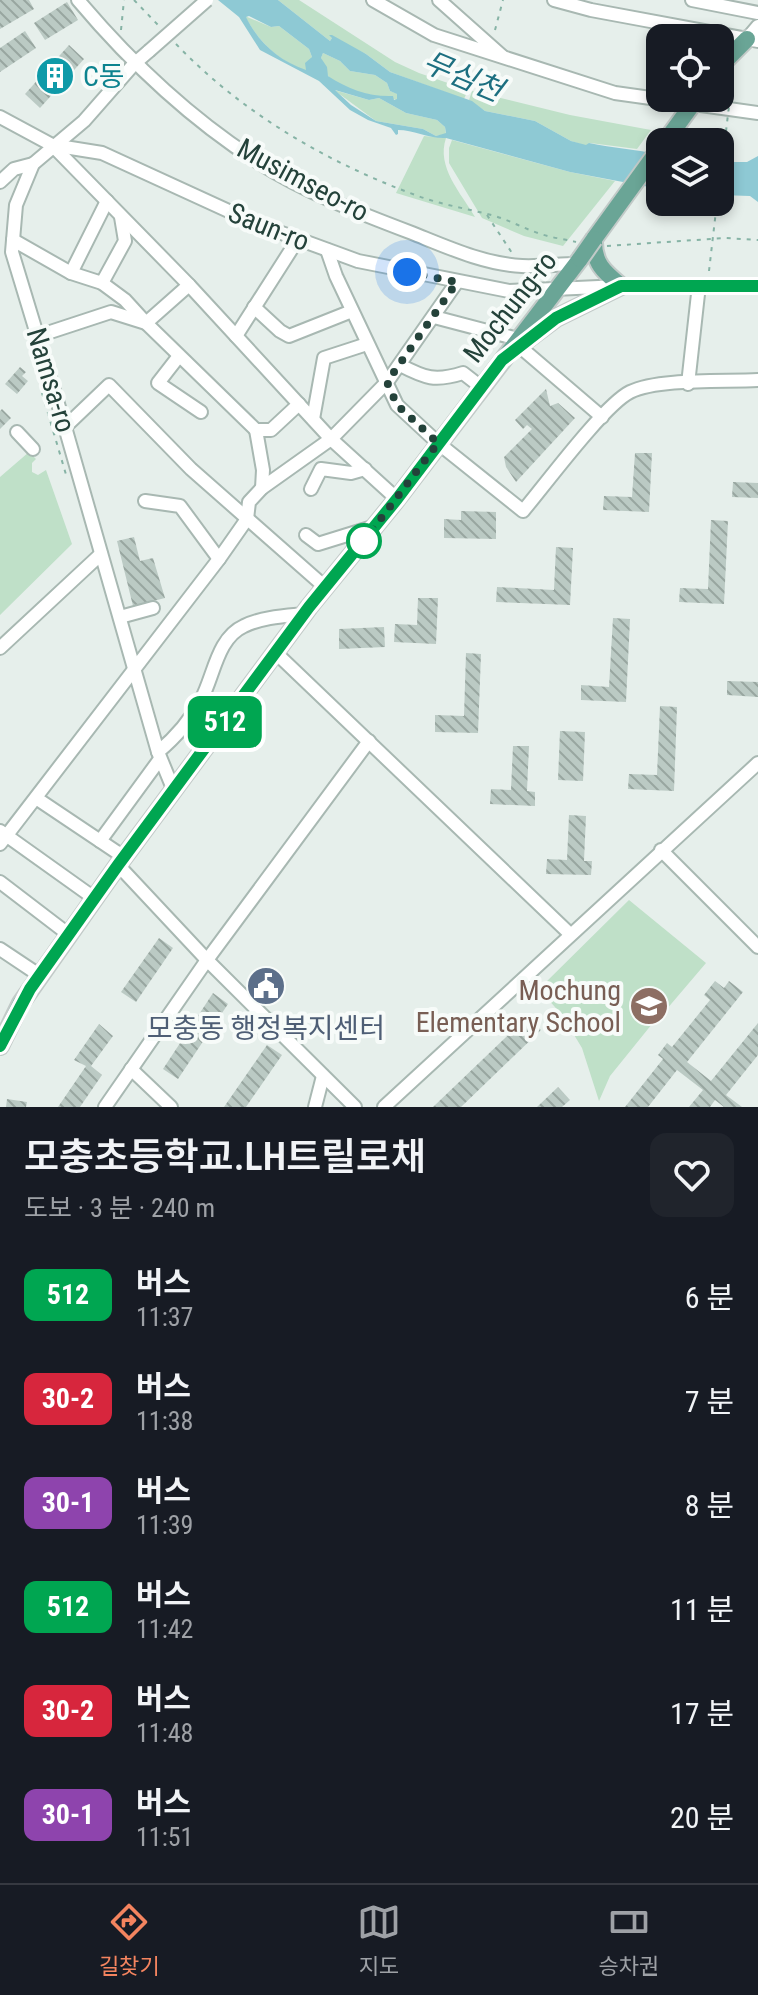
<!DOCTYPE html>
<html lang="ko">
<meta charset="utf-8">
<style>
body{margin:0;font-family:"Roboto Condensed","Noto Sans KR",sans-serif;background:#20242c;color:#f1f3f6;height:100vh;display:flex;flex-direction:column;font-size:30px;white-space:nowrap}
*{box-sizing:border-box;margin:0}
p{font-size:26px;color:#9ea1a6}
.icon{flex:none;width:44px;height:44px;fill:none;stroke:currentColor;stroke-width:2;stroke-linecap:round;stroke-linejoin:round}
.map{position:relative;height:1107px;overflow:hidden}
.details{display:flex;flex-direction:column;background:#171b24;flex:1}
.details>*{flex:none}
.badge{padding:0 16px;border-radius:12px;font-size:28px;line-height:52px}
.buttons{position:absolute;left:646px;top:24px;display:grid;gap:16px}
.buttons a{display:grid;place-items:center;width:88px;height:88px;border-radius:16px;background:#171b24;box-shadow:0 4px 12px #0003;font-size:40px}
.you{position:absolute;width:40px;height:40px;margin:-20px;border:6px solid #fff;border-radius:50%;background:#1a73e8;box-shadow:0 0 0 12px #1a73e833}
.map>.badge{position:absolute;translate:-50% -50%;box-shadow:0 0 0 4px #fff}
.round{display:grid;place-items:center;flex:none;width:84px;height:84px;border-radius:16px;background:#20242c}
.headline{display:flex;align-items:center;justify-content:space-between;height:136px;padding:0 24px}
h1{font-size:38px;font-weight:600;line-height:60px}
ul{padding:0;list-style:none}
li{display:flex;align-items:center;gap:24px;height:104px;padding:0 24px}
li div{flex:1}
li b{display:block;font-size:30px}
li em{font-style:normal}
li .badge{min-width:88px;font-weight:700;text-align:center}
.tabs{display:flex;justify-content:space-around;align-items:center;height:112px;border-top:2px solid #363941;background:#171b24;font-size:22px;color:#9ea1a6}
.tabs a{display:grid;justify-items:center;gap:4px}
.tabs .selected{color:#f4845f}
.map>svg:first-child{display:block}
</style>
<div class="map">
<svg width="758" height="1107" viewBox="0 0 758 1107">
<defs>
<pattern id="building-back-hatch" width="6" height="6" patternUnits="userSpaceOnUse" patternTransform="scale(2)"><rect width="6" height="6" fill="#bbcac4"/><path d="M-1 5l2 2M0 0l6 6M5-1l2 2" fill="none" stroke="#98a6a0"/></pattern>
</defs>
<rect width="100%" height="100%" fill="#e6efeb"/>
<g fill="#bfe0c8">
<path d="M278,0H299L395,62L419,73L468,90L464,99L390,72L366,54L332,38L330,41Z"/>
<path d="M245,16L271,27L279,26L309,49L312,57L306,71C278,60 259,43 245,16Z"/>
<path d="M323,53L340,61L350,71L375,75L387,83L390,91L398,94L397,100C377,95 344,93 329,77C325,72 323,64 321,58Z"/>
<path d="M334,90L369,100L379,98L406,113L437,120L445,127L446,134L436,136L423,129L376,121Z"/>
<path d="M472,91L570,115L651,130L637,149L590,143L586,146L571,141L535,121L485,111L469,100Z"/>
<path d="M424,136L446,138C436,167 461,193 475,217L396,193Z"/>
<path d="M452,140L570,172L615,181L563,246L524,236L482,218L449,163V148Z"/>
<path d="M29,452L36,459L32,463V472L38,475L46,470L72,544L0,615V477Z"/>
<path d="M629,900L706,963L666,1010L652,1005L643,1014L652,1024L610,1076L599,1101L582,1048L562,1015L539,989Z"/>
</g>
<g fill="#8ec9d4" fill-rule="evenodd">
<path d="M218,0H278L330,41L332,38L329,35H332L366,54L390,72L472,101L485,111L535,121L571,141L586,145L589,143C613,148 636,149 660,155V189L570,172L446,138C429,139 414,130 398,130V134L396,135L391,128L368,120L350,110L319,81L260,50L239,17ZM249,16L271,27L279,26L309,49L312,57L305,63L306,70C278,60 259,43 246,17ZM323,53L340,61L350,71L375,75L387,83L390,91L397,94V99L394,100L393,96C369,97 348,89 328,76L327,67L321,58ZM335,90L369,100L379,98L406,113L437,120L445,127L446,133L436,136L423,129L376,121L351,105Z"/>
<path d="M758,156V202L750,196L720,195V162H747Z"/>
</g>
<g fill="url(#building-back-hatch)">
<path d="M0,0H29L34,9L0,29Z"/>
<path d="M67,2L78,20L45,40L34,23Z"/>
<path d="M25,31L36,48L0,72V48Z"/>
<path d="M69,45L84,59L40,108L25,94Z"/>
<path d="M20,367L26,372L22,376L28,381L17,394L5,384Z"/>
<path d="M546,389L550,406L558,403L575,418L516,482L506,467L504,457L532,429L527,425L523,429L515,420Z"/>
<path d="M2,409L11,418L0,429V411Z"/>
<path d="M635,453H652L649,512L603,510L604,496L632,497Z"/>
<path d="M733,482L758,483V498L732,497Z"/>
<path d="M461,511L496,512V539L444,538V519L461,520Z"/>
<path d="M711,520L728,521L724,604L679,602L680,588L708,589Z"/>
<path d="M134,537L140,561L153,558L165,598L133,606L117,541Z"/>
<path d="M556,547L573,548L570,605L496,602L497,587L554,590Z"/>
<path d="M418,598H438L436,644L394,642L395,624L417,625Z"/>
<path d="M613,618L630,619L626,702L581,700V685L609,687Z"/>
<path d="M384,627L385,647L339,649V629Z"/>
<path d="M466,653L481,654L478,733L435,732V715L464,716Z"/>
<path d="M727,681L758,682V697L727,695Z"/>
<path d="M660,706L677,707L674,791L628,789L629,774L657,775Z"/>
<path d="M560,731L585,732L583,781L558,780Z"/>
<path d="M513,746H529L527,791L535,792V806L490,804L491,789L511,790Z"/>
<path d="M569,815L586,816L584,861H592L591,875L546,874L547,859L567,860Z"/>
<path d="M159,938L173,948L136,1002L121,992Z"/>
<path d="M715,981L724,988L729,981L743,992L687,1062L711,1081L758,1023V1055L726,1095L742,1107H724L715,1100L710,1107H689L703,1090L677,1070L648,1107H625L663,1059L658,1055L667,1043L672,1047L710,1000L704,995Z"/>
<path d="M213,993L228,1004L178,1079L163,1069Z"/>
<path d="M528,1016L541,1030L461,1107H433Z"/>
<path d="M99,1024L113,1036L91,1066L102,1075L80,1107H58L86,1066L74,1060Z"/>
<path d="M267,1045L282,1055L246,1107H224Z"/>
<path d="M558,1087L570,1100L562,1107H537Z"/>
<path d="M7,1099L27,1102L26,1107H6Z"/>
</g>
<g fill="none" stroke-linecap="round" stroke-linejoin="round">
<defs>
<g id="minor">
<path d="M78,0C131,63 188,117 258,162C305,192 359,213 412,233C447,247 484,264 522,266C540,267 559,264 576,264"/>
<path d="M373,0L434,35L615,93L758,113"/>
<path d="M439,0L502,56"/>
<path d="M554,0L591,10L758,41"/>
<path d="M692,0L758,13"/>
<path d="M747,39L758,26"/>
<path d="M149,51L134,64L84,121L33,164L16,205L12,252L65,427L158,752L174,791"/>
<path d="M0,117L52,145L102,153L257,224L358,261L509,291L621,286H758"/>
<path d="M52,145L189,285L331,439L397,499"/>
<path d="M0,182L14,169L33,164"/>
<path d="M13,240L71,273L102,283L125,300L146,323L256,430H271L299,404"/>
<path d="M327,250L336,276L397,405L438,443L523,511C545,485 604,405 630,392C659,378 724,382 758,380"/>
<path d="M71,273L107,201"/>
<path d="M102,283L125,241L121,217"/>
<path d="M254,307L280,331L289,336L352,311"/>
<path d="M434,317L518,339"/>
<path d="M38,336L111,312L146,323L189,285"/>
<path d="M236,336L298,239"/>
<path d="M519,346L602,417"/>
<path d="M179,356L158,383L201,412"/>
<path d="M400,365C425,378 435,382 463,373L481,387"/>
<path d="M688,384L699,285"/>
<path d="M313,419L324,358L367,344"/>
<path d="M65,427L109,385L191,469L325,587"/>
<path d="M256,430L263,470L262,488"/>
<path d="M17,432L33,449"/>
<path d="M311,489L321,469L351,473L365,469"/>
<path d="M145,501L180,506L219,559"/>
<path d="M306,535L318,544L376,526"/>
<path d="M120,617L153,608"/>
<path d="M0,648L101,554"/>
<path d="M276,653L570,934"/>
<path d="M158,752C176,737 190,721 201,700C214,676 217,638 244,626C262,617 285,616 305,614"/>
<path d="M36,798L124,857"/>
<path d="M0,831L94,898"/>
<path d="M100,841L160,759"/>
<path d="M0,844L219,559L247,519L249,502L262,488L331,439L387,382L457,282"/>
<path d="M661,850L758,947"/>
<path d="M118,865L207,960L355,1107"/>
<path d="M0,882L68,934"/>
<path d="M0,949L39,975"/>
<path d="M131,1069L171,1107"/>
<path d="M105,1107L207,960L369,741"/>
<path d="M315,1107L323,1076"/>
<path d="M384,1107L758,763"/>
</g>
<g id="major">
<path d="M720,66L747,39"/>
<path d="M524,342L556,318L621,286C604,272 593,263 594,239L660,148"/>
<path d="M0,1046L21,1003L118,865L309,607L397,499L580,259"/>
</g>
</defs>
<use href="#minor" stroke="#a8b8b2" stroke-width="16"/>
<use href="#major" stroke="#c2cac8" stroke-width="20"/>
<g stroke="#86b3a5" stroke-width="2" stroke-dasharray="4 6" stroke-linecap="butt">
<path d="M134,0L158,25"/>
<path d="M121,30L124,0"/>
<path d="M495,30L503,0"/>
<path d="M176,44C243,114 328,163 418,196C443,205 469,209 495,216C511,221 525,229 541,234C552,238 565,239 576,242"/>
<path d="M487,215L512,253"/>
<path d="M607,246L725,238L758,240"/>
<path d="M42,393L67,478"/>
</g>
<use href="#minor" stroke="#fff" stroke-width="12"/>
<use href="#major" stroke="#6aa596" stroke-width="16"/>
<defs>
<path id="minor-bridge" d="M149,51L207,0"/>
<g id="major-bridge">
<path d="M665,142L697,98"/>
<path d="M580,259L594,239"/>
</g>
</defs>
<use href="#minor-bridge" stroke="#a8b8b2" stroke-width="16" stroke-linecap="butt"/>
<use href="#major-bridge" stroke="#c2cac8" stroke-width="20" stroke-linecap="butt"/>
<g stroke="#86b3a5" stroke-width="2" stroke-dasharray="4 6" stroke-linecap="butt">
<path d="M720,181L733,73"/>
<path d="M709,271L717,202"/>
</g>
<use href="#minor-bridge" stroke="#fff" stroke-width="12"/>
<use href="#major-bridge" stroke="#6aa596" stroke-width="16"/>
</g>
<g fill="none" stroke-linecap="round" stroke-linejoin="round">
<defs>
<path id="line" d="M0,1046L30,989L118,865L309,607L397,499L502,360L556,318L621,286H758"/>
</defs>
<use href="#line" stroke="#fff" stroke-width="18"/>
<use href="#line" stroke="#00a651" stroke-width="12"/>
<path stroke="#24423a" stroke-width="8" stroke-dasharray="0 14.4" d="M364,541L438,443L397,405L387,382L457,282L407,272"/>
</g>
<defs>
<symbol id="building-disc" viewBox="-11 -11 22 22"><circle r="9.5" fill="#0f9aa8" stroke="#f7fbf9"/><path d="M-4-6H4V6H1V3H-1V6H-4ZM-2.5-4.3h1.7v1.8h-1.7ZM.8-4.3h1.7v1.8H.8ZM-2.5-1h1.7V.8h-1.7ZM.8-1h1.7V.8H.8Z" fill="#fff"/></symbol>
<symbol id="civic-disc" viewBox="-11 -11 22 22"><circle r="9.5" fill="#5c6f8a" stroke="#f7fbf9"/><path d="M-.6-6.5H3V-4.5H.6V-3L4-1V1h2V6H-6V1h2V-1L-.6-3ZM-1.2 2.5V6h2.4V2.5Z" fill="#fff"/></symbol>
<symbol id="school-disc" viewBox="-11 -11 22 22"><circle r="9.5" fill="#8d6e63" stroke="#f7fbf9"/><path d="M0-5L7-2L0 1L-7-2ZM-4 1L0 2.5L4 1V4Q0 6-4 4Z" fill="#fff"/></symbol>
</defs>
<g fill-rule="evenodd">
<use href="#building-disc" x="33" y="54" width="44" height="44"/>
<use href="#civic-disc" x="244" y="964" width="44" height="44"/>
<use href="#school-disc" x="627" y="984" width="44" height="44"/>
</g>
<circle fill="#fff" stroke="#00a651" stroke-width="4" cx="364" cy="541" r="16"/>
<g text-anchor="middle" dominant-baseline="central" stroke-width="8" stroke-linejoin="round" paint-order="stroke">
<g font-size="28" fill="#0d838f" stroke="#f7fbf9" text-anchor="start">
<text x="83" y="76">C동</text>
</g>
<g font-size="28" fill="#24423a" stroke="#f7fbf9">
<text transform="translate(303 180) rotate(28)">Musimseo-ro</text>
<text transform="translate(269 227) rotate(22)">Saun-ro</text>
<text transform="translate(510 307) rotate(-52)">Mochung-ro</text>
<text transform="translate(51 380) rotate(73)">Namsa-ro</text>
</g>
<g font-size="28" fill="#785e54" stroke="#f7fbf9" text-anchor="end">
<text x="621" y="990">Mochung<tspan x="621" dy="32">Elementary School</tspan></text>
</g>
<g font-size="28" fill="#4e5e75" stroke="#f7fbf9">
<text x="266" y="1028">모충동 행정복지센터</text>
</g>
<g font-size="30" font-style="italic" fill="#1c6f80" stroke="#f7fbf9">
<text transform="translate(463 76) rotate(23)">무심천</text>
</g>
</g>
</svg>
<div class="buttons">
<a><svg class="icon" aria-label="locate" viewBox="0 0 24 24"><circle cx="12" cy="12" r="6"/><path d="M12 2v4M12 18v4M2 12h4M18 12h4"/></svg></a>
<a><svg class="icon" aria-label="layers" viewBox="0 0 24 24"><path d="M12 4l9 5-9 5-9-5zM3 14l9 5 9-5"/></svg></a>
</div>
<div class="you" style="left:407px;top:272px"></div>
<b class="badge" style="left:225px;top:722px;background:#00a651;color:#fff">512</b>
</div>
<section class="details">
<div class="headline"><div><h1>모충초등학교.LH트릴로채</h1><p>도보 · 3 분 · 240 m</p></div><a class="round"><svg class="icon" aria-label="heart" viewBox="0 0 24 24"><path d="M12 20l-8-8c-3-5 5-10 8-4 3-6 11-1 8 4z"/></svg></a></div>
<ul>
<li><span class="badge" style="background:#00a651;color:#fff">512</span><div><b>버스</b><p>11:37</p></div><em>6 분</em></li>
<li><span class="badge" style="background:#d7263d;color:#fff">30-2</span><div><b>버스</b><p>11:38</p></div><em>7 분</em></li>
<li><span class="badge" style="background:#8e44ad;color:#fff">30-1</span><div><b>버스</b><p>11:39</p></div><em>8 분</em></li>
<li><span class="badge" style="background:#00a651;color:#fff">512</span><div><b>버스</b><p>11:42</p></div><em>11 분</em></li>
<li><span class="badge" style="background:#d7263d;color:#fff">30-2</span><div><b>버스</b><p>11:48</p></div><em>17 분</em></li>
<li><span class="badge" style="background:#8e44ad;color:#fff">30-1</span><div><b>버스</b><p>11:51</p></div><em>20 분</em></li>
</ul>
</section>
<nav class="tabs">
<a class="selected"><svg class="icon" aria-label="directions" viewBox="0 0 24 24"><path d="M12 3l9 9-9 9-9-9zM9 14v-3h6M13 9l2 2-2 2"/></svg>길찾기</a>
<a><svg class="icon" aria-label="map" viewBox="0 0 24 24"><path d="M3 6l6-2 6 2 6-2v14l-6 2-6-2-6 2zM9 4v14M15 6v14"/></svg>지도</a>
<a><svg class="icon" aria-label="tickets" viewBox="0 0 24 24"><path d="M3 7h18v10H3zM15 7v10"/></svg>승차권</a>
</nav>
